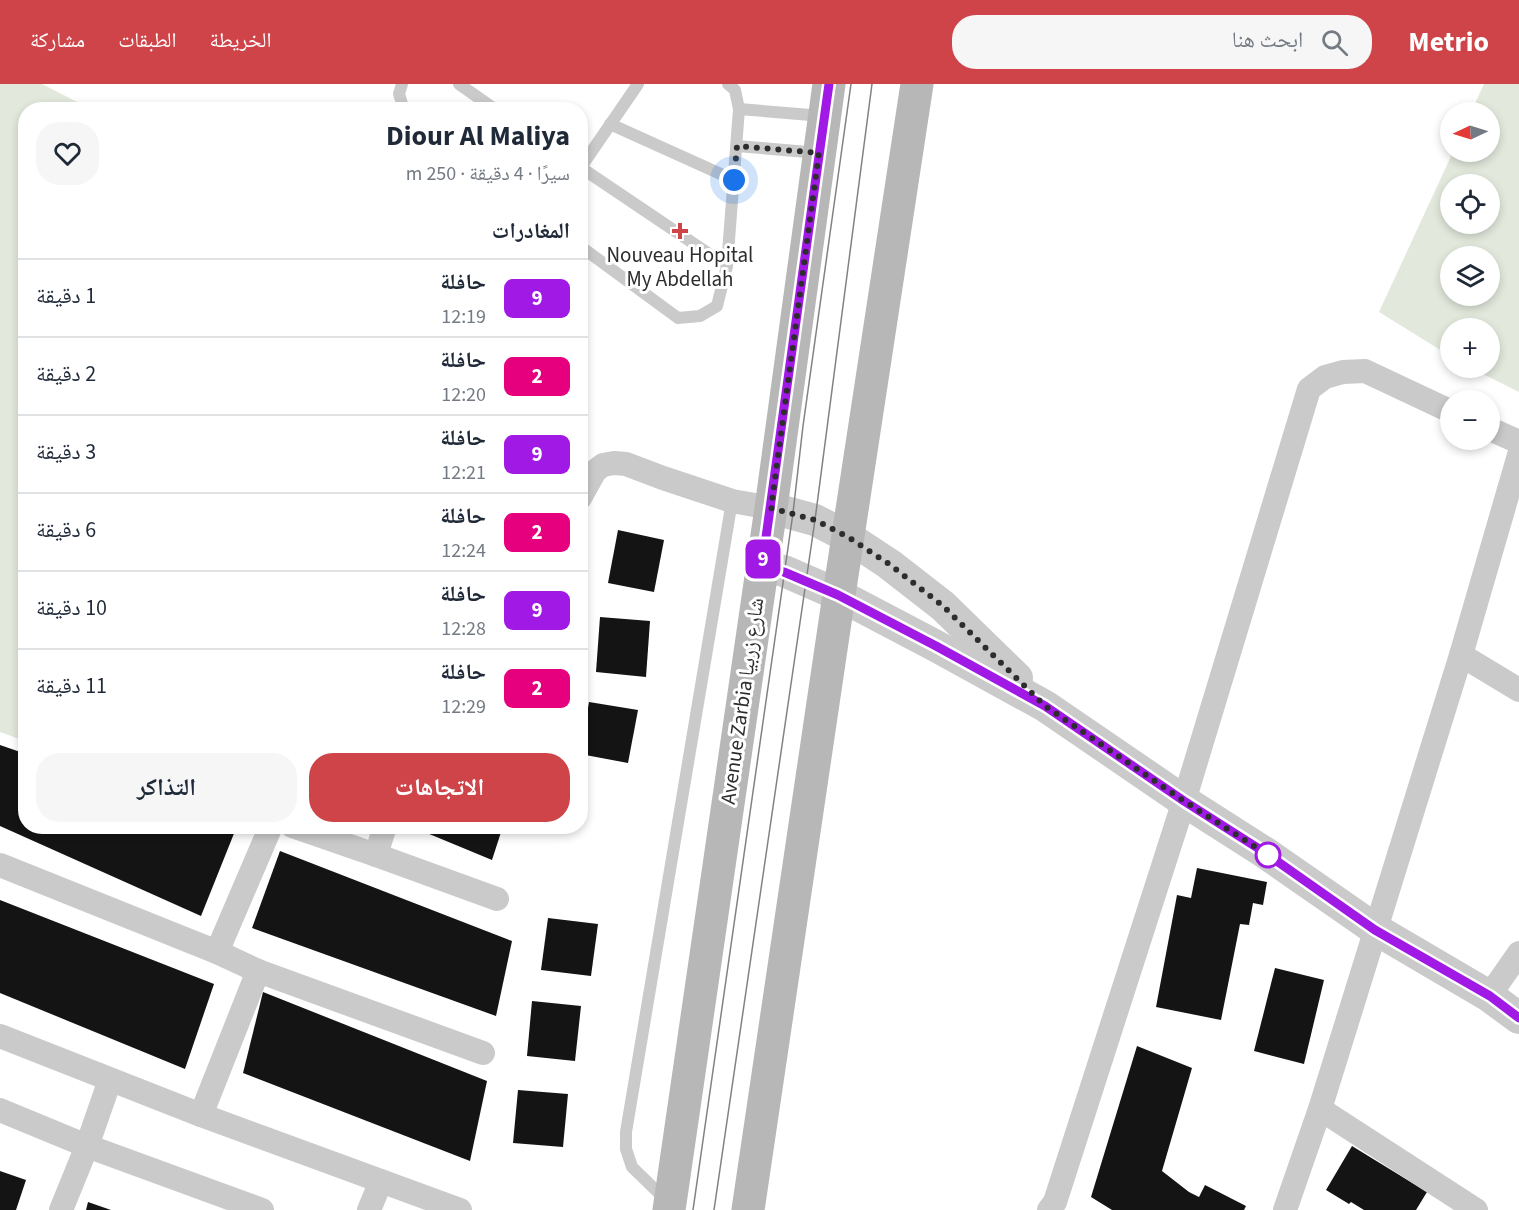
<!DOCTYPE html>
<html lang="ar">
<meta charset="utf-8">
<style>
body{margin:0;font-family:"Source Sans 3","Noto Naskh Arabic",sans-serif;background:#f6f6f7;color:#1f2937;direction:rtl;height:100vh;display:flex;flex-direction:column;font-size:22px;white-space:nowrap}
*{box-sizing:border-box;margin:0}
p{font-size:20px;color:#747a83}
.icon{flex:none;width:33px;height:33px;fill:none;stroke:currentColor;stroke-width:2;stroke-linecap:round;stroke-linejoin:round}
.map{position:relative;flex:1;overflow:hidden;direction:ltr}
.sheet{position:absolute;left:18px;top:18px;width:570px;height:732px;display:flex;flex-direction:column;background:#fff;border-radius:24px;box-shadow:0 3px 9px #0003;direction:rtl}
.sheet>*{flex:none}
.badge{padding:0 12px;border-radius:9px;font-size:21px;line-height:39px}
.needle{width:39px;rotate:266deg}
.fabs{position:absolute;left:1440px;top:18px;display:grid;gap:12px}
.fabs a{display:grid;place-items:center;width:60px;height:60px;border-radius:50%;background:#fff;box-shadow:0 3px 9px #0003;font-size:30px}
.you{position:absolute;width:30px;height:30px;margin:-15px;border:4px solid #fff;border-radius:50%;background:#1a73e8;box-shadow:0 0 0 9px #1a73e833}
.map>.badge{position:absolute;translate:-50% -50%;box-shadow:0 0 0 3px #fff}
h2{padding:0 18px;font-size:22px;line-height:54px}
.round{display:grid;place-items:center;flex:none;width:63px;height:63px;border-radius:24px;background:#f6f6f7}
.summary{display:flex;align-items:center;justify-content:space-between;height:102px;padding:0 18px}
h1{font-size:28px;font-weight:700;line-height:45px}
.cta{display:flex;gap:12px;margin-top:auto;padding:12px 18px}
.cta a{flex:1;height:69px;border-radius:24px;background:#ce4448;color:#fff;font-size:24px;font-weight:700;line-height:69px;text-align:center}
.cta a+a{background:#f6f6f7;color:#1f2937}
ul{padding:0;list-style:none}
li{display:flex;align-items:center;gap:18px;height:78px;padding:0 18px;border-top:2px solid #e0e1e3}
li div{flex:1}
li b{display:block;font-size:22px}
li em{font-style:normal}
li .badge{min-width:66px;font-weight:700;text-align:center}
header{display:flex;align-items:center;gap:36px;box-sizing:border-box;height:84px;padding:0 30px;background:#ce4448;color:#fff}
header strong{font-size:28px}
nav{display:flex;gap:33px;margin-inline-start:auto;font-size:21px}
.search{width:420px;height:54px;background:#f6f6f7;display:flex;align-items:center;gap:15px;box-sizing:border-box;padding:0 21px;border-radius:24px;color:#747a83;font-size:22px}
.map>svg:first-child{display:block}
</style>
<header>
<strong>Metrio</strong>
<div class="search"><svg class="icon" aria-label="search" viewBox="0 0 24 24"><circle cx="10" cy="10" r="6"/><path d="M15 15l6 6"/></svg>ابحث هنا</div>
<nav><a>الخريطة</a><a>الطبقات</a><a>مشاركة</a></nav>
</header>
<div class="map">
<svg width="1519" height="1126" viewBox="0 0 1519 1126">
<rect width="100%" height="100%" fill="#fff"/>
<g fill="#e2e9dc" fill-rule="evenodd">
<path d="M0,0H42L91,25L26,26L25,657L0,648Z"/>
<path d="M1484,0H1519V308L1471,284H1490V244H1450V272L1379,228L1453,68H1490V28H1471ZM1450,100H1490V140H1450ZM1450,172H1490V212H1450Z"/>
</g>
<g fill="#141414">
<path d="M618,446L664,456L654,508L608,499Z"/>
<path d="M600,533L650,537L646,593L596,588Z"/>
<path d="M589,618L638,626L628,679L580,670Z"/>
<path d="M0,661L26,670V742H223L235,747L201,832L0,742Z"/>
<path d="M410,742H503L492,776Z"/>
<path d="M280,767L512,857L496,932L252,844Z"/>
<path d="M1197,784L1267,798L1263,821L1253,819L1249,841L1240,840L1221,936L1156,923L1177,811L1191,814Z"/>
<path d="M0,816L214,900L185,985L0,909Z"/>
<path d="M548,834L598,840L591,892L541,886Z"/>
<path d="M1275,884L1324,896L1304,980L1254,967Z"/>
<path d="M263,908L487,997L470,1077L243,989Z"/>
<path d="M532,917L581,922L575,977L527,972Z"/>
<path d="M1137,962L1192,984L1162,1087L1189,1108L1199,1113L1205,1101L1246,1122L1244,1126H1112L1091,1113Z"/>
<path d="M518,1006L568,1010L563,1063L513,1059Z"/>
<path d="M1352,1062L1427,1108L1416,1126H1364L1351,1118L1349,1120L1326,1106Z"/>
<path d="M0,1087L26,1096L16,1126H0Z"/>
<path d="M88,1118L111,1126H86Z"/>
</g>
<g fill="none" stroke-linecap="round" stroke-linejoin="round">
<g stroke="#cacaca" stroke-width="12">
<path d="M402,0L399,10L404,26"/>
<path d="M459,0L496,26"/>
<path d="M739,25L823,32"/>
<path d="M610,40L734,96"/>
<path d="M737,62L819,69"/>
<path d="M580,83L727,182"/>
<path d="M581,83L638,0"/>
<path d="M580,162L678,234L700,232L717,222L727,182L739,25L735,6L728,0"/>
<path d="M667,1117L632,1083L626,1065V1048L732,417"/>
</g>
<g stroke="#cacaca" stroke-width="24">
<path d="M1490,345L1519,358"/>
<path d="M580,414L595,387L603,381L614,379L626,380L663,394L732,417L771,424"/>
<path d="M1461,571L1519,606"/>
<path d="M292,742L376,771L497,815"/>
<path d="M376,771L385,742"/>
<path d="M0,781L217,868L258,887"/>
<path d="M217,868L271,742"/>
<path d="M1489,912L1519,869"/>
<path d="M0,952L201,1031L460,1126"/>
<path d="M1320,1025L1476,1126"/>
<path d="M0,1026L87,1062L262,1126"/>
<path d="M201,1031L258,887L483,969"/>
<path d="M61,1126L87,1062L110,996"/>
<path d="M369,1126L381,1097"/>
<path d="M1049,1126L1055,1118L1184,717L1309,305L1325,293L1343,288L1365,287L1450,327"/>
<path d="M1285,1126L1320,1025L1461,571L1519,371"/>
</g>
<g stroke="#cacaca" stroke-width="32">
<path d="M771,424L815,436L848,453L889,480L943,522L1017,594"/>
<path d="M762,482L784,487L839,511L936,562L1045,622L1184,717L1264,768L1375,845L1489,912L1519,934"/>
</g>
<g stroke="#b7b7b7" stroke-width="33">
<path d="M669,1126L771,424L829,0"/>
<path d="M748,1126L839,511L917,0"/>
</g>
<g stroke="#828282" stroke-width="1.5">
<path d="M693,1126L793,429L803,342L851,0"/>
<path d="M714,1126L815,436L872,0"/>
</g>
</g>
<g fill="none" stroke-linecap="round" stroke-linejoin="round">
<defs>
<path id="line" d="M829,0L762,482L784,488L838,511L936,562L1045,622L1184,717L1264,768L1375,846L1490,912L1519,934"/>
</defs>
<use href="#line" stroke="#fff" stroke-width="14"/>
<use href="#line" stroke="#a019e5" stroke-width="9"/>
<path stroke="#2d2d2d" stroke-width="6" stroke-dasharray="0 10.8" d="M734,96L737,62L819,69L771,424L815,436L848,453L889,480L943,522L1045,622L1184,717L1268,771"/>
</g>
<path fill="#ce4448" stroke="#fff" stroke-width="2" d="M677 138h6v6h6v6h-6v6h-6v-6h-6v-6h6z"/>
<circle fill="#fff" stroke="#a019e5" stroke-width="3" cx="1268" cy="771" r="12"/>
<g text-anchor="middle" dominant-baseline="central" stroke-width="6" stroke-linejoin="round" paint-order="stroke">
<g font-size="21" fill="#2d2d2d" stroke="#fff">
<text x="680" y="171">Nouveau Hopital<tspan x="680" dy="24">My Abdellah</tspan></text>
</g>
<g font-size="21" fill="#2d2d2d" stroke="#fff">
<text transform="translate(742 617) rotate(-82)">Avenue Zarbia شارع زربيا</text>
</g>
</g>
</svg>
<div class="fabs">
<a><svg class="needle" viewBox="-14 -14 28 28"><path d="M0-13l5 13h-10z" fill="#e53935"/><path d="M0 13l5-13h-10z" fill="#747a83"/></svg></a>
<a><svg class="icon" aria-label="locate" viewBox="0 0 24 24"><circle cx="12" cy="12" r="6"/><path d="M12 2v4M12 18v4M2 12h4M18 12h4"/></svg></a>
<a><svg class="icon" aria-label="layers" viewBox="0 0 24 24"><path d="M12 4l9 5-9 5-9-5zM3 14l9 5 9-5"/></svg></a>
<a>+</a>
<a>−</a>
</div>
<div class="you" style="left:734px;top:96px"></div>
<b class="badge" style="left:763px;top:475px;background:#a019e5;color:#fff">9</b>
<section class="sheet">
<div class="summary"><div><h1>Diour Al Maliya</h1><p>سيرًا · 4 دقيقة · 250 m</p></div><a class="round"><svg class="icon" aria-label="heart" viewBox="0 0 24 24"><path d="M12 20l-8-8c-3-5 5-10 8-4 3-6 11-1 8 4z"/></svg></a></div>
<h2>المغادرات</h2>
<ul>
<li><span class="badge" style="background:#a019e5;color:#fff">9</span><div><b>حافلة</b><p>12:19</p></div><em>1 دقيقة</em></li>
<li><span class="badge" style="background:#e6007e;color:#fff">2</span><div><b>حافلة</b><p>12:20</p></div><em>2 دقيقة</em></li>
<li><span class="badge" style="background:#a019e5;color:#fff">9</span><div><b>حافلة</b><p>12:21</p></div><em>3 دقيقة</em></li>
<li><span class="badge" style="background:#e6007e;color:#fff">2</span><div><b>حافلة</b><p>12:24</p></div><em>6 دقيقة</em></li>
<li><span class="badge" style="background:#a019e5;color:#fff">9</span><div><b>حافلة</b><p>12:28</p></div><em>10 دقيقة</em></li>
<li><span class="badge" style="background:#e6007e;color:#fff">2</span><div><b>حافلة</b><p>12:29</p></div><em>11 دقيقة</em></li>
</ul>
<div class="cta"><a>الاتجاهات</a><a>التذاكر</a></div>
</section>
</div>
